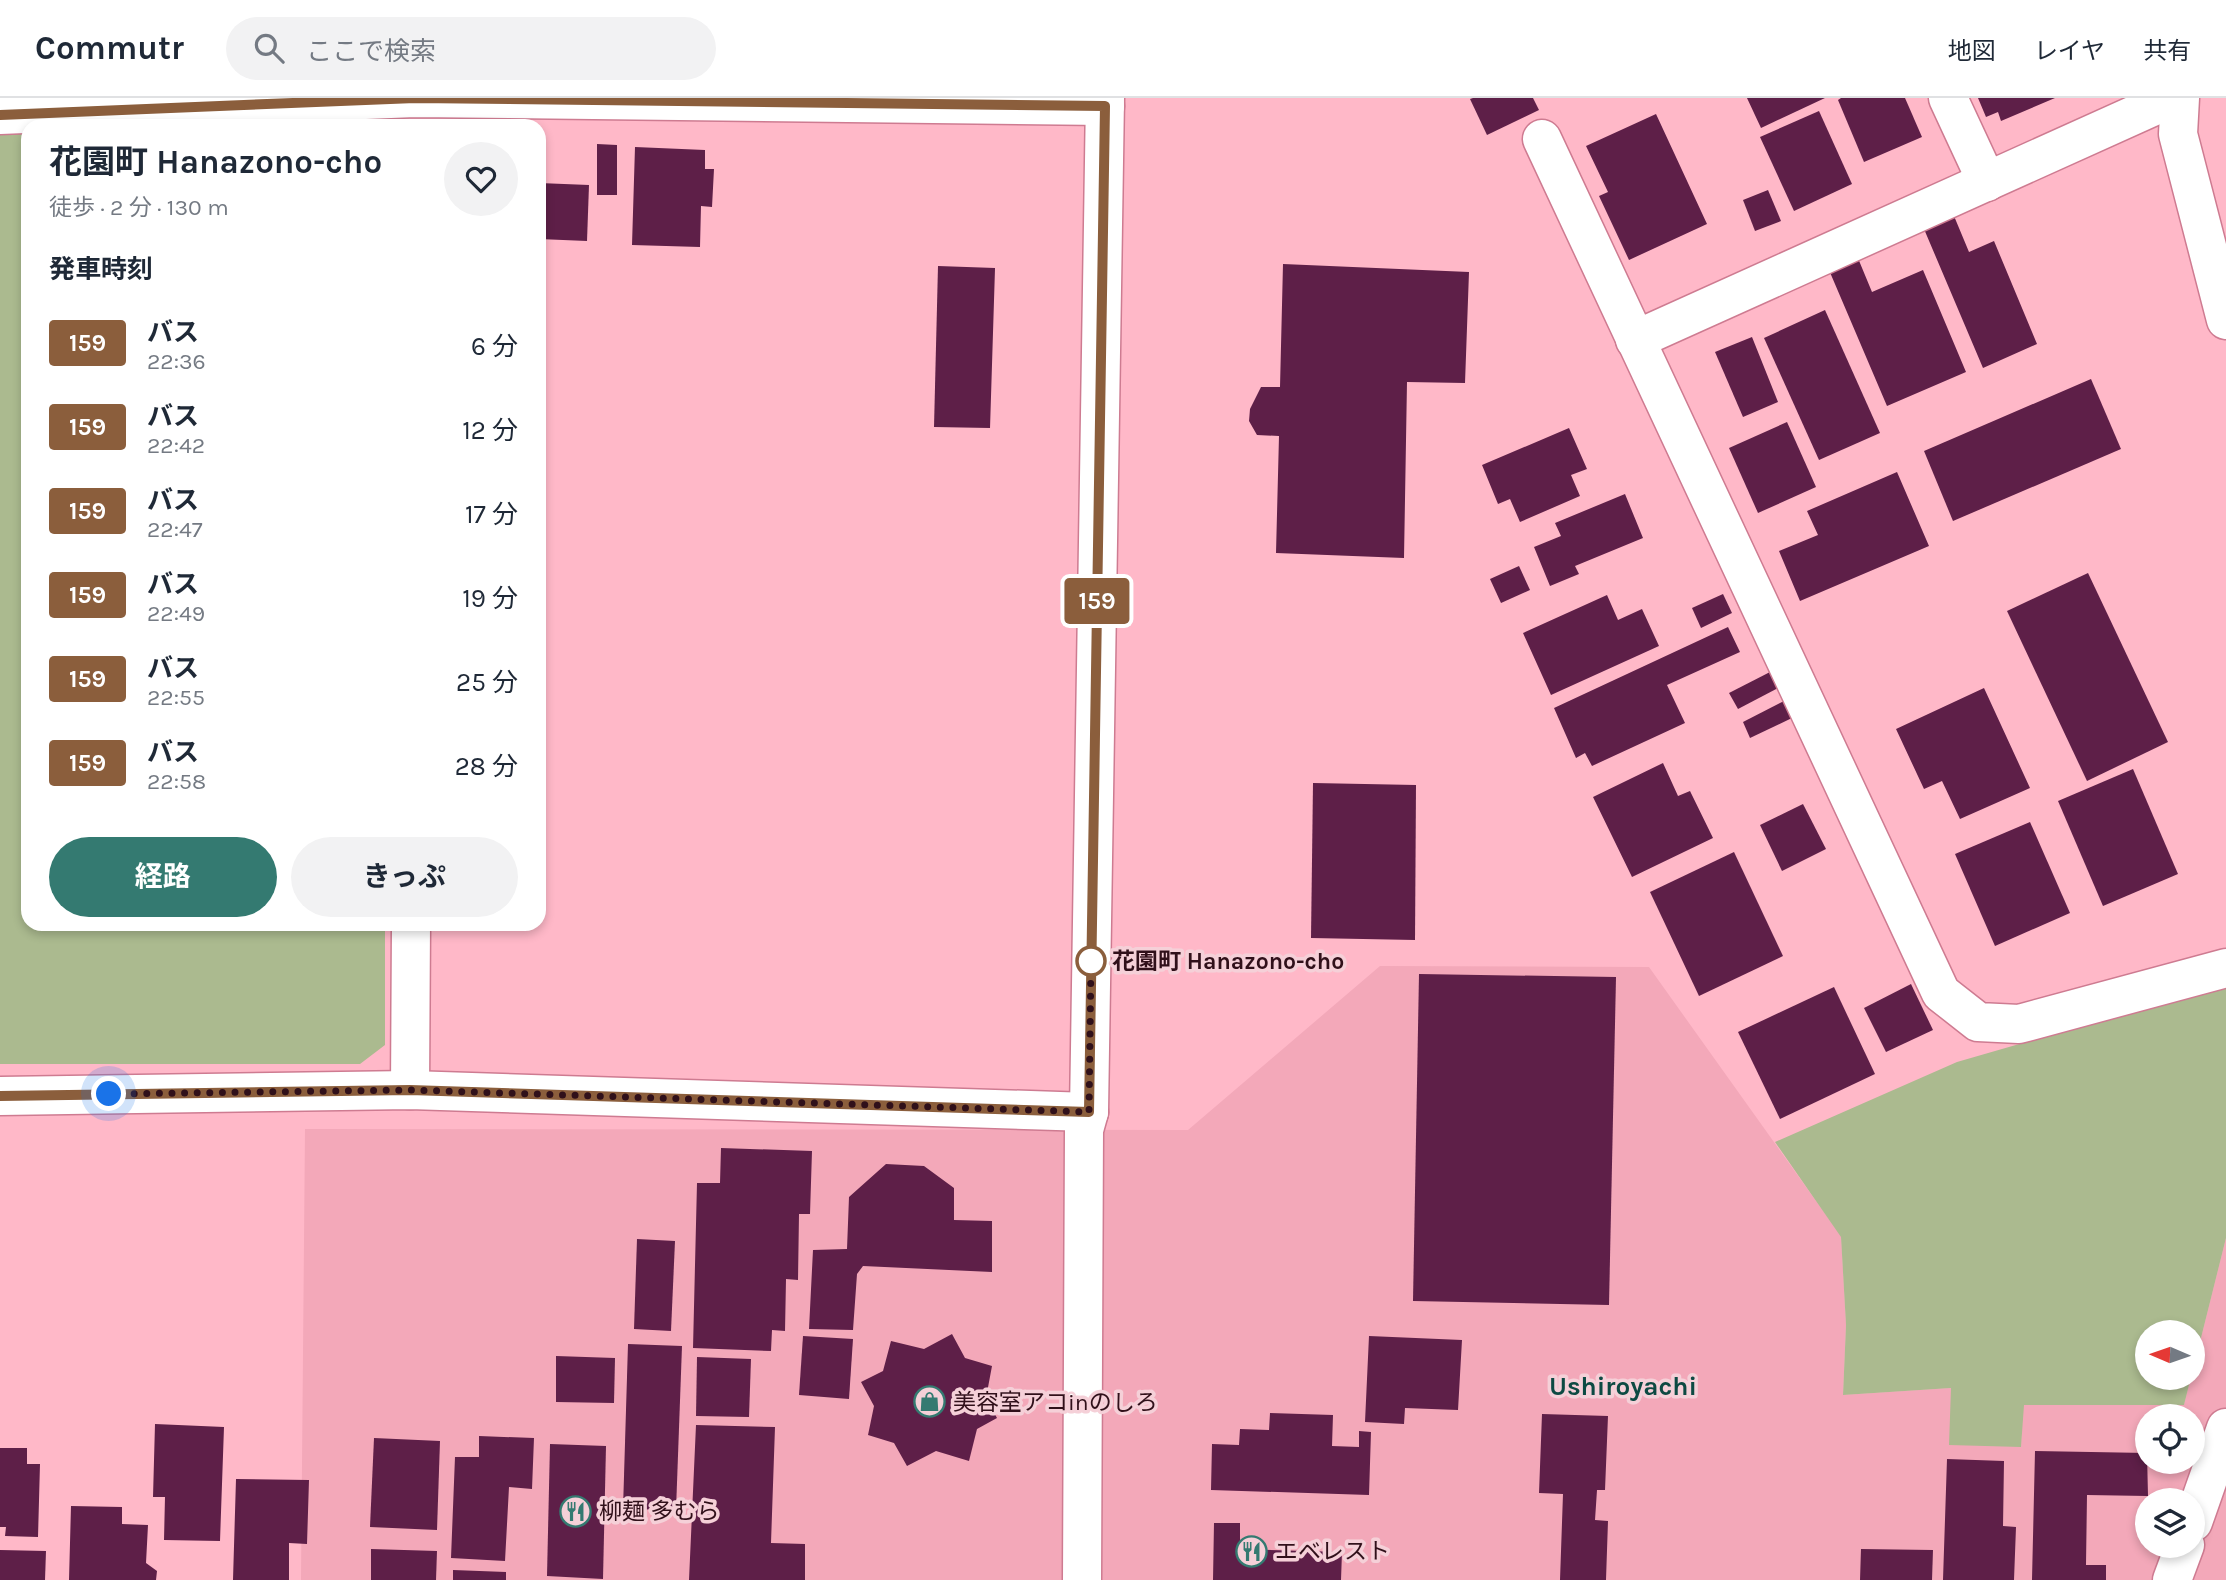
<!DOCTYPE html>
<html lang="ja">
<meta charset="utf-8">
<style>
body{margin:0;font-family:Karla,"Noto Sans JP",sans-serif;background:#f2f2f3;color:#1f2937;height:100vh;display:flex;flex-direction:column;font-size:26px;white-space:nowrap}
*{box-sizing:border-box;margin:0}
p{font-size:23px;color:#747a83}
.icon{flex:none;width:38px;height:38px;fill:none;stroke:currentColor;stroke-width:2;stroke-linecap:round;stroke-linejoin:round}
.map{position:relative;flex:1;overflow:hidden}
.details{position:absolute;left:21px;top:21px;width:525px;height:812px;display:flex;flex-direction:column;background:#fff;border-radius:21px;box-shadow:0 4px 10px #0003}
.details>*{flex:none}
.badge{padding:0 14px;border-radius:5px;font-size:24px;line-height:46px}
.needle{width:46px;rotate:272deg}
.tools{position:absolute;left:2135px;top:1222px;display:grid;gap:14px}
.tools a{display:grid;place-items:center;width:70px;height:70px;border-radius:50%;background:#fff;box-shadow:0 4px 10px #0003;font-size:35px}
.you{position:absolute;width:35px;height:35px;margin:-18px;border:5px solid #fff;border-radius:50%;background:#1a73e8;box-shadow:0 0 0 10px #1a73e833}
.map>.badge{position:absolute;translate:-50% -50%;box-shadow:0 0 0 4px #fff}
h2{padding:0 28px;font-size:26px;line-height:63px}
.round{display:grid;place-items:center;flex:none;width:74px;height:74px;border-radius:37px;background:#f2f2f3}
.summary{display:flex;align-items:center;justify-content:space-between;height:119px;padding:0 28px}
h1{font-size:33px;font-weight:700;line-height:52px}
.action{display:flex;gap:14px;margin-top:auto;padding:14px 28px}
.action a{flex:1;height:80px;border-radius:42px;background:#347a71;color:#fff;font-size:28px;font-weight:700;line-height:80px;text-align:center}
.action a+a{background:#f2f2f3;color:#1f2937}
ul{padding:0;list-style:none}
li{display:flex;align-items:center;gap:21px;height:84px;padding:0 28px}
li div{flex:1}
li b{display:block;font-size:26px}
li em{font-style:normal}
li .badge{min-width:77px;font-weight:700;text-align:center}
header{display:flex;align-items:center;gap:42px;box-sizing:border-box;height:98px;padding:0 35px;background:#fff;border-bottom:2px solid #e0e1e3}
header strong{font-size:33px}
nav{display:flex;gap:38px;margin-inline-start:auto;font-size:24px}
.search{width:490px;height:63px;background:#f2f2f3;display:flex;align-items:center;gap:18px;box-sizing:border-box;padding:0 24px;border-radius:38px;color:#747a83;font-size:26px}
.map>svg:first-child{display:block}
</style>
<header>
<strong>Commutr</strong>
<div class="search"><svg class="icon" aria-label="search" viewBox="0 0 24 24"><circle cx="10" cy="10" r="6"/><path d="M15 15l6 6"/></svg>ここで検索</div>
<nav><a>地図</a><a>レイヤ</a><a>共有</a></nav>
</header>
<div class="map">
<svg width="2226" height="1482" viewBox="0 0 2226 1482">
<rect width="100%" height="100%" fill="#ffb8c8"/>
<path fill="#f3a8b9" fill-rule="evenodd" d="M1380,868L1649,869L1841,1138L1846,1227L1843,1297L1951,1290L2021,1349L2023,1307H2184L2191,1279H2193V1272L2226,1140V1482H301L305,1031L1188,1032ZM2147,1318H2193V1363H2147ZM2147,1402H2193V1447H2147Z"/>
<g fill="#abba8f">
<path d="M0,34L28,35V826H385V947L360,966H0Z"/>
<path d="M2226,886V1140L2193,1272V1234H2147V1279H2191L2184,1307H2024L2021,1349L1949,1347L1951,1290L1843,1297L1846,1227L1841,1139L1775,1044L1957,964Z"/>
</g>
<g fill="#5e1f48">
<path d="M1473,0H1533L1539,12L1487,37L1470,1Z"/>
<path d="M1747,0H1825L1761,30Z"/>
<path d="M1841,0H1905L1922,39L1864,64L1838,2Z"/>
<path d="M1978,0H2055L2001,23L1998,14L1986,19Z"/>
<path d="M1819,13L1852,86L1794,113L1760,39Z"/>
<path d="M1656,16L1707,126L1629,162L1599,98L1608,94L1586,48Z"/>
<path d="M597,46L617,47V97H597Z"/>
<path d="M635,49L705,52V71H714L712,109L701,108L700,149L632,147Z"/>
<path d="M539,85L589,87L587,143L539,141Z"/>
<path d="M1768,92L1781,123L1755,133L1743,102Z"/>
<path d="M1954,118L1969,154L1994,143L2037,246L1983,270L1924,131Z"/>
<path d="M1855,153L1872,194L1923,172L1966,274L1887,308L1826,165Z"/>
<path d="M1283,166L1469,174L1465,285L1407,284L1404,460L1276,455L1279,338L1257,337L1249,323L1250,311L1261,289H1280Z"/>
<path d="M938,168L995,170L990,330L934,329Z"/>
<path d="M1825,212L1880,335L1819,362L1764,240Z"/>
<path d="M1752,239L1778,304L1743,319L1715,254Z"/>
<path d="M2091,281L2121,351L1953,423L1924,353Z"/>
<path d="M1787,324L1816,389L1758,415L1729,350Z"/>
<path d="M1569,330L1587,371L1571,377L1580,398L1520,424L1510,401L1498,406L1482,367Z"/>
<path d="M1897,374L1929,448L1800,503L1779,453L1818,437L1807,413Z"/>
<path d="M1625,396L1643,440L1575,468L1579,476L1550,488L1534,449L1561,438L1555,425Z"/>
<path d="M1519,468L1530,492L1501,505L1490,481Z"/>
<path d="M2088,475L2168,644L2087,683L2007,513Z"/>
<path d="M1723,496L1732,515L1701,530L1692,510Z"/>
<path d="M1607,497L1618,522L1642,511L1659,548L1551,597L1523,535Z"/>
<path d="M1728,529L1740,554L1667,587L1685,625L1592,668L1585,655L1576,660L1554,610Z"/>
<path d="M1772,573L1780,589L1738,611L1729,595Z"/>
<path d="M1984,590L2030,690L1960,721L1942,683L1924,691L1896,631Z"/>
<path d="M1786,602L1794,619L1750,640L1743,624Z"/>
<path d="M1663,665L1678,698L1690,693L1713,740L1632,779L1593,699Z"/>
<path d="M2133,671L2178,776L2103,808L2058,703Z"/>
<path d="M1313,685L1416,687L1415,842L1311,840Z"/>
<path d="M1803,706L1826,751L1782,773L1760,727Z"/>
<path d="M2030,724L2070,815L1995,848L1955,756Z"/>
<path d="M1734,754L1783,858L1699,898L1650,794Z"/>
<path d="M1419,876L1616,879L1609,1207L1413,1203Z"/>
<path d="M1911,886L1933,932L1886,954L1864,910Z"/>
<path d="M1834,889L1875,976L1780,1021L1738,934Z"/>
<path d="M721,1050L812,1053L810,1116H799L798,1182L786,1181L785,1233L772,1232L771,1253L693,1250L697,1085H720Z"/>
<path d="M886,1066L924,1068L954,1090V1122L992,1123V1174L863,1168L857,1176L853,1232L809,1231L813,1152L847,1151L849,1099Z"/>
<path d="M637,1141L675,1143L671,1233L634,1231Z"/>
<path d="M952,1236L965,1260L992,1268L986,1300L997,1320L977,1331L969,1363L936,1353L907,1368L894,1345L868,1337L874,1308L861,1284L883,1273L891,1243L924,1251Z"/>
<path d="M803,1238L853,1241L849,1301L799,1297Z"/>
<path d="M1369,1238L1462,1242L1458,1312L1405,1310L1404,1326L1365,1324Z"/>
<path d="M628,1246L682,1248L676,1412L623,1411Z"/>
<path d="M556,1258L615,1260L614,1305L556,1304Z"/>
<path d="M697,1259L751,1261L749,1319L696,1318Z"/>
<path d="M1270,1315L1333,1317L1332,1348L1359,1349V1333L1371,1334L1369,1397L1211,1392L1212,1346L1239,1347L1240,1331L1269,1332Z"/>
<path d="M1542,1316L1608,1318L1605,1392H1597L1595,1422L1608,1423L1606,1482H1560L1563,1396L1539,1395Z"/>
<path d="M155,1326L224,1329L220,1443L164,1442L165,1399H153Z"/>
<path d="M696,1327L775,1329L771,1445L805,1446V1482H689Z"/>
<path d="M479,1338L534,1340L532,1391L509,1389L505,1463L451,1460L455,1359H479Z"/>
<path d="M374,1340L440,1343L437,1432L370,1429Z"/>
<path d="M550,1346L606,1348L603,1481L547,1478Z"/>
<path d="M0,1350H27V1366H40L38,1439L5,1438L6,1429H0Z"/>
<path d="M2035,1353L2147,1355L2148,1398L2087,1397L2086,1467H2106V1482H2032Z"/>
<path d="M1947,1361L2004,1363L2003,1428L2016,1429L2014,1482H1943Z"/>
<path d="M236,1381L309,1382L307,1446L289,1445V1482H233Z"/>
<path d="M71,1408L122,1409V1426L148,1427L146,1465L157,1473L156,1482H69Z"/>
<path d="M1214,1425H1240V1451L1342,1454L1341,1482H1213Z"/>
<path d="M371,1451L437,1453L436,1482H371Z"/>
<path d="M1861,1451L1933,1452L1932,1482H1860Z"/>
<path d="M0,1452L46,1453L45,1482H0Z"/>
<path d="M453,1472L506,1474V1482H453Z"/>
</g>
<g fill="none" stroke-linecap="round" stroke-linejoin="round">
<defs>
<g id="minor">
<path d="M1948,0L1987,84"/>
<path d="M2180,0L2178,36L2226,222"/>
<path d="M0,17L415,0L1105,8"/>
<path d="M1542,41L1941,895L1978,924L2019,926L2226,870"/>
<path d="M1635,242L2172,0"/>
<path d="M410,992L411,826"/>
<path d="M0,998L410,992L1089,1014"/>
<path d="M2193,1424L2226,1330"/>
<path d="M1082,1482L1084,1032L1089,1014L1105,0"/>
<path d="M2172,1482L2185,1447"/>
</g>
</defs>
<use href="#minor" stroke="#ce7b91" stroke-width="41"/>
<use href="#minor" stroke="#fff" stroke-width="38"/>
</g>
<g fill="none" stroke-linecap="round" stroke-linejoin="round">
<defs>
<path id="line" d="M0,17L415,0L1105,8L1089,1014L410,992L0,998"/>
</defs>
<use href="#line" stroke="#fff" stroke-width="16"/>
<use href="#line" stroke="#8b5e3c" stroke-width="10"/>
<path stroke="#30101a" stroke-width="7" stroke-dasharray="0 12.6" d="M109,996L410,992L1089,1014L1091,863"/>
</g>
<defs>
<symbol id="shop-ring" viewBox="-11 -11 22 22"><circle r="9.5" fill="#f5d0d8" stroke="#347a71" stroke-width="1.5"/><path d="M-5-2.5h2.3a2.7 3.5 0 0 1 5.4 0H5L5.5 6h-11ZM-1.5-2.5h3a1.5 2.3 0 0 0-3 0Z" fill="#347a71"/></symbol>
<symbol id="restaurant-ring" viewBox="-11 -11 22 22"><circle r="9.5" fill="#f5d0d8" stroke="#347a71" stroke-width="1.5"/><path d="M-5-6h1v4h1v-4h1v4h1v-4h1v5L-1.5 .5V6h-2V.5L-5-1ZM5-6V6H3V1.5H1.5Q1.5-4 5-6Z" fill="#347a71"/></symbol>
</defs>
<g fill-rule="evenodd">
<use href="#shop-ring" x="912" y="1286" width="35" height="35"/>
<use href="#restaurant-ring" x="558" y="1396" width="35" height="35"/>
<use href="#restaurant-ring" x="1234" y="1436" width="35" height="35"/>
</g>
<circle fill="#fff" stroke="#8b5e3c" stroke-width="3.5" cx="1091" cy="863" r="14"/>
<g text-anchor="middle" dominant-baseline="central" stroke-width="7" stroke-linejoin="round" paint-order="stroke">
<g font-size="23" font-weight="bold" fill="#30101a" stroke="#f5d0d8" text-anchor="start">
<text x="1112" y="863">花園町 Hanazono-cho</text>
</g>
<g font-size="23" fill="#30101a" stroke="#f5d0d8" text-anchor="start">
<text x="953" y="1304">美容室アコinのしろ</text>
<text x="599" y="1413">柳麺 多むら</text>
<text x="1275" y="1453">エベレスト</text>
</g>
<g font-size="26" font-weight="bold" fill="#0d4a43" stroke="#f5d0d8">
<text x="1623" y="1288">Ushiroyachi</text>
</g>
</g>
</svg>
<div class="tools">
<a><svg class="needle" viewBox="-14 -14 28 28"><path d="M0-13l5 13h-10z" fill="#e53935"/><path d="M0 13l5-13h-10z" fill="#747a83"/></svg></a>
<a><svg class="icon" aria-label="locate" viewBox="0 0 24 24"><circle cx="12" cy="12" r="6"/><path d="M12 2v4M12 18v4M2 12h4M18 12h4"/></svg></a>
<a><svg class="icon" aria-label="layers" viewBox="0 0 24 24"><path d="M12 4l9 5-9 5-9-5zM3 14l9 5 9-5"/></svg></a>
</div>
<div class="you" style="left:109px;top:996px"></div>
<b class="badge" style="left:1097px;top:503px;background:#8b5e3c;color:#fff">159</b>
<section class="details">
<div class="summary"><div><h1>花園町 Hanazono-cho</h1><p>徒歩 · 2 分 · 130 m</p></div><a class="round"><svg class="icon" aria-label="heart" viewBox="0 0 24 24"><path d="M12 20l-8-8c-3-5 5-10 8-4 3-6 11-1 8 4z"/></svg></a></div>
<h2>発車時刻</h2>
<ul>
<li><span class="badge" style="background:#8b5e3c;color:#fff">159</span><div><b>バス</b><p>22:36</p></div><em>6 分</em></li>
<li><span class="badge" style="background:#8b5e3c;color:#fff">159</span><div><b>バス</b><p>22:42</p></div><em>12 分</em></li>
<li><span class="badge" style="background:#8b5e3c;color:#fff">159</span><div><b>バス</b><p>22:47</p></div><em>17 分</em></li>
<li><span class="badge" style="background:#8b5e3c;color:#fff">159</span><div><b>バス</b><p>22:49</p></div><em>19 分</em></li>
<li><span class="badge" style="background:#8b5e3c;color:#fff">159</span><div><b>バス</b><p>22:55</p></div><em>25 分</em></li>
<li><span class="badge" style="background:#8b5e3c;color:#fff">159</span><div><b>バス</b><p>22:58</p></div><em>28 分</em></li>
</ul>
<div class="action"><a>経路</a><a>きっぷ</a></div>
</section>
</div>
